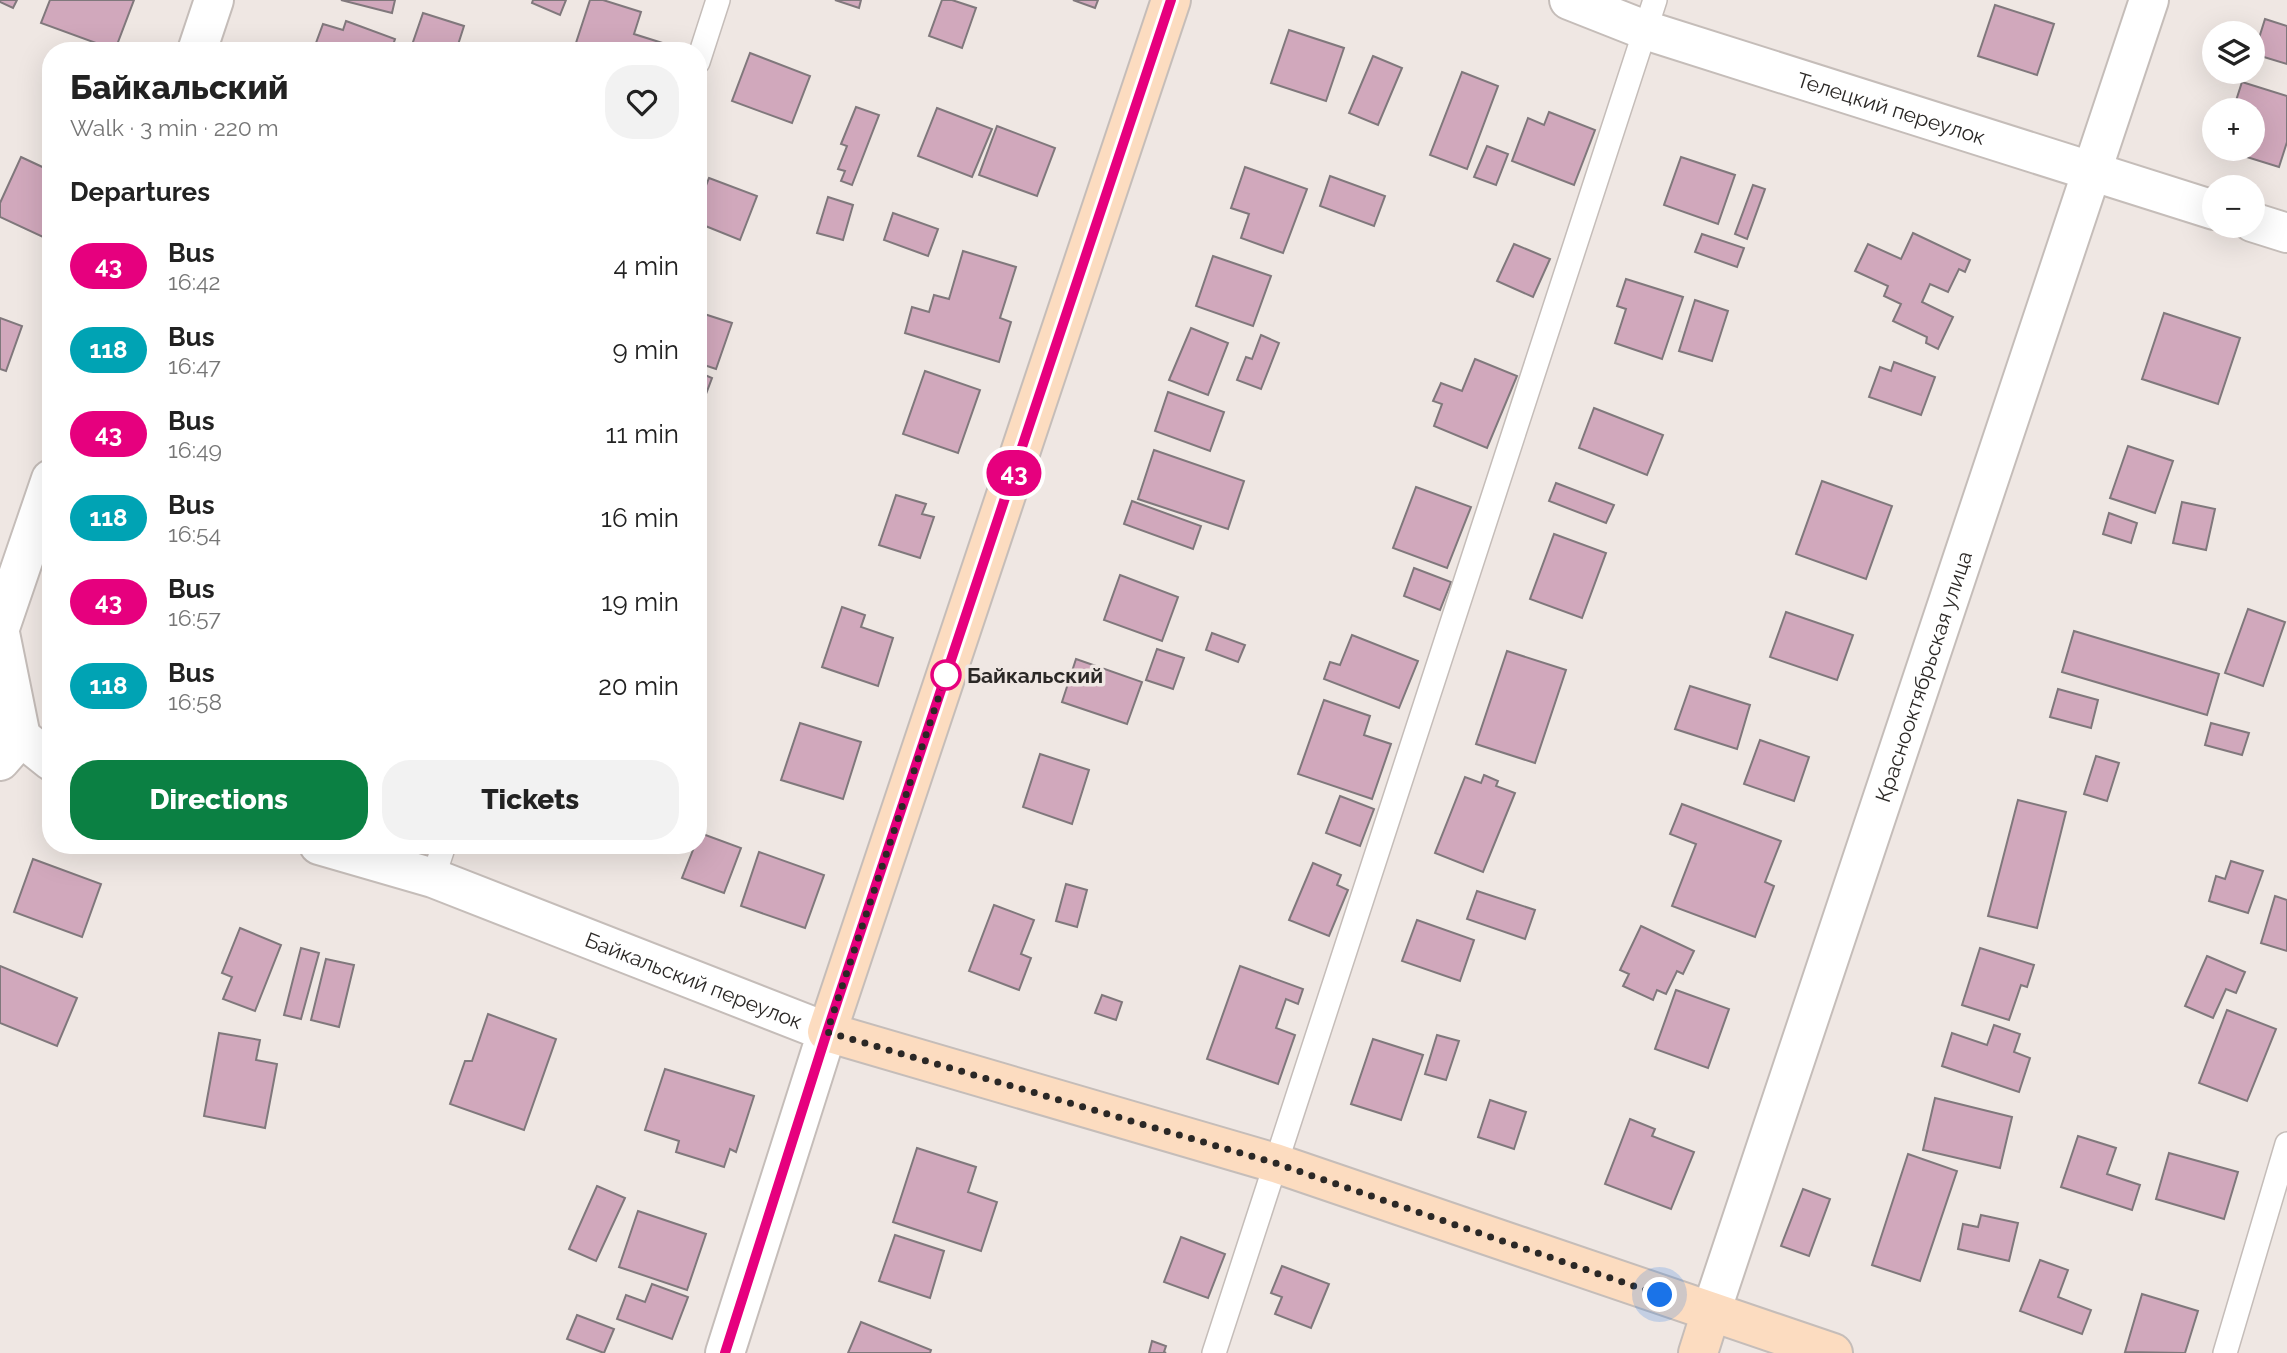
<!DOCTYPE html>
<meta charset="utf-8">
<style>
body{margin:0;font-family:Raleway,sans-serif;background:#f2f2f2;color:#222;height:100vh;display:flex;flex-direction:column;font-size:26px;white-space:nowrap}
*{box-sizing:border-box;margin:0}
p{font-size:23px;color:#767676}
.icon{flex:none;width:38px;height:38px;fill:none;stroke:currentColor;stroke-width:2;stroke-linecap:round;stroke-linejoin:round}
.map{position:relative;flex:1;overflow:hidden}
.side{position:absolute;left:42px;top:42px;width:665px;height:812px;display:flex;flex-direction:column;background:#fff;border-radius:28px;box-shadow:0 7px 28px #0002}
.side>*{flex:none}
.badge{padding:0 14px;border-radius:23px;font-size:24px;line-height:46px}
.controls{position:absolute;left:2202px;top:21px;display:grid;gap:14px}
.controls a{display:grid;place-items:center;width:63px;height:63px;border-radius:50%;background:#fff;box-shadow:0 7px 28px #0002;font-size:35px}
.you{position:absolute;width:35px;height:35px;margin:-18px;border:5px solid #fff;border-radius:50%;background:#1a73e8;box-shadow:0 0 0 10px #1a73e833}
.map>.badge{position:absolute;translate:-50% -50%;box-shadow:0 0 0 4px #fff}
h2{padding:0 28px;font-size:26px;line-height:63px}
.round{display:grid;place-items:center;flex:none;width:74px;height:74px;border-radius:28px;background:#f2f2f2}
.summary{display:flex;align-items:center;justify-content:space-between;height:119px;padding:0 28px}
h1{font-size:33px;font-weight:800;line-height:52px}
.action{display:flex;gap:14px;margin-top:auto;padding:14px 28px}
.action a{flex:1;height:80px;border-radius:28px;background:#0b8043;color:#fff;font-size:28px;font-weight:800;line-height:80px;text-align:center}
.action a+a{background:#f2f2f2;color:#222}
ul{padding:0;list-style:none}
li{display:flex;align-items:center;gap:21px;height:84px;padding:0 28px}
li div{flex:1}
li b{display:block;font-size:26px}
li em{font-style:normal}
li .badge{min-width:77px;font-weight:700;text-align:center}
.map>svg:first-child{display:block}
</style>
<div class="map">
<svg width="2287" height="1353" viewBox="0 0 2287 1353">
<rect width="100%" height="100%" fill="#efe7e3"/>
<g fill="#d1a8bc" stroke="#80787c" stroke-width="2">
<path d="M0,0H17L13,8L0,2Z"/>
<path d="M50,0H134L115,50L41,23Z"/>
<path d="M341,0H395L392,13Z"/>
<path d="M533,0H566L560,15L532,3Z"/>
<path d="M590,0H603L641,12L634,34L672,46L671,51L574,49Z"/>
<path d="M835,0H861L859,8Z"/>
<path d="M942,0H952L976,8L962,48L929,36Z"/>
<path d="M1073,0H1098L1095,8Z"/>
<path d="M1995,5L2054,24L2037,75L1978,56Z"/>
<path d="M423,13L464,26L456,51H429L412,45Z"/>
<path d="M2265,19L2287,26V64L2254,54Z"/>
<path d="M346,21L395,39L391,51H313L323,24L343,30Z"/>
<path d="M1289,30L1344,48L1326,101L1271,83Z"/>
<path d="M750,53L810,76L792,123L732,101Z"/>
<path d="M1373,56L1402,68L1378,125L1349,113Z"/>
<path d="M1462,72L1498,86L1467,169L1430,155Z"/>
<path d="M2242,82L2287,96V142L2279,167L2221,149H2252V110H2233Z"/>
<path d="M856,107L879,115L852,185L841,181L845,171L838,169L847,146L841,144Z"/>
<path d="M937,108L992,129L972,177L918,156Z"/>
<path d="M1549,112L1595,130L1574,185L1512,161L1528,118L1544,125Z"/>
<path d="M997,126L1055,148L1037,196L979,175Z"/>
<path d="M1487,146L1508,154L1496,185L1474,177Z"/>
<path d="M21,157L51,171V231L47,229L43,237L0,217V203Z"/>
<path d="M1681,157L1735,175L1718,224L1664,205Z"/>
<path d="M1245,167L1307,189L1283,253L1241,238L1249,214L1231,208Z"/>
<path d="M1330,176L1385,196L1374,226L1320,206Z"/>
<path d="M709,178L757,196L740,240L698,223V206Z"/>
<path d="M1753,185L1765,189L1747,239L1735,234Z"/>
<path d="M828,197L853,205L843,240L817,233Z"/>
<path d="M893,213L938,229L928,256L884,240Z"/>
<path d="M1913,233L1970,260L1965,272L1959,269L1948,292L1930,284L1922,302L1953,317L1938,349L1926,343L1927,337L1893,321L1901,304L1884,296L1888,286L1855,271L1868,244L1901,259Z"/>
<path d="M1702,234L1744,248L1737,267L1695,252Z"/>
<path d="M1514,244L1550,259L1533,297L1497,281Z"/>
<path d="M963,251L1016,267L1000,318L1011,322L999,362L905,333L912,307L929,312L934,295L949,299Z"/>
<path d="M1213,256L1271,276L1253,326L1196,306Z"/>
<path d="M1626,279L1683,297L1662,359L1615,343L1626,309L1617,306Z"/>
<path d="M1695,300L1728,311L1712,361L1679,351Z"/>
<path d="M698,312L732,323L716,369L698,363Z"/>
<path d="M2164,313L2240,338L2218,404L2142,379Z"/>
<path d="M0,318L22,326L6,371L0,369Z"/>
<path d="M1191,328L1228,343L1208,395L1169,380Z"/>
<path d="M1261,335L1279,343L1261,389L1237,380L1246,357L1252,359Z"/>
<path d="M1475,359L1517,376L1487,448L1434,426L1442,404L1433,401L1441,383L1462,391Z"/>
<path d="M1894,362L1935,377L1921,415L1869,397L1880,367L1891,371Z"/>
<path d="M925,371L980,390L958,453L903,434Z"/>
<path d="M698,372L712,378L703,402L698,400Z"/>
<path d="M1168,392L1224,412L1210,451L1155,431Z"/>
<path d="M1594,408L1663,435L1647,475L1579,448Z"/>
<path d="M2128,446L2173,461L2155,513L2110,498Z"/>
<path d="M1154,450L1244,481L1228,529L1138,499Z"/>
<path d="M1822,481L1892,506L1866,579L1796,554Z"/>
<path d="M1556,483L1614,505L1606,523L1549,501Z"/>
<path d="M1416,487L1471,507L1447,568L1393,548Z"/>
<path d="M896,495L926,504L922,514L934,517L920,558L879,545Z"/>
<path d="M1132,501L1201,526L1193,549L1124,524Z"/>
<path d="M2182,502L2215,509L2206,550L2173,543Z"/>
<path d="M2109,513L2137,523L2131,543L2103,534Z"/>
<path d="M1554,534L1606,553L1582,618L1530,599Z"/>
<path d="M1414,568L1451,582L1440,610L1404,596Z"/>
<path d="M1120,575L1178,597L1162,641L1104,620Z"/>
<path d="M842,607L865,615L861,627L893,638L878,686L822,667Z"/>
<path d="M2248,609L2285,622L2263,686L2225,673Z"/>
<path d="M1786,612L1853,635L1837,680L1770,657Z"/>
<path d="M2074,631L2219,674L2207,715L2062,672Z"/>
<path d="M1212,633L1245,645L1238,662L1206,650Z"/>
<path d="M1352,635L1418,661L1399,708L1324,679L1330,662L1340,665Z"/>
<path d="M1157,649L1184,658L1173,689L1146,680Z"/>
<path d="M1507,651L1566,670L1535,763L1476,744Z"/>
<path d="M1076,659L1142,682L1127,724L1062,702Z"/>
<path d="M1690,686L1750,705L1737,749L1675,729Z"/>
<path d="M2058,689L2098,700L2091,728L2050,717Z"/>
<path d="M1324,700L1370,716L1364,735L1391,744L1372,799L1298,774Z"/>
<path d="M800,723L861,742L843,799L781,780Z"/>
<path d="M2211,723L2249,733L2242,755L2205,745Z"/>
<path d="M1760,740L1809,757L1794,801L1744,784Z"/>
<path d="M1040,754L1089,770L1072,824L1023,807Z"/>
<path d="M2096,756L2119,763L2107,801L2084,794Z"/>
<path d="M1484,775L1498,781L1496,786L1515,793L1483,872L1435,853L1465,777L1481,783Z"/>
<path d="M1340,796L1374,809L1360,846L1326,833Z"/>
<path d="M2018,800L2066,812L2037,928L1988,916Z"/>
<path d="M1682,804L1781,841L1765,882L1774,886L1755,937L1672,906L1696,844L1670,834Z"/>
<path d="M700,833L741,848L724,893L682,878L695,845H698Z"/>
<path d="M759,852L824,875L805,928L741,906Z"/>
<path d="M33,859L101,884L82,937L14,912Z"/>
<path d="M2231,861L2263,871L2248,913L2209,901L2216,876L2225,879Z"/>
<path d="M1313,863L1341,875L1337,885L1348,890L1329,936L1289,920Z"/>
<path d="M1066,884L1087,890L1077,927L1056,921Z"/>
<path d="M1477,891L1535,910L1525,939L1467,919Z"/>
<path d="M2275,896L2287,900V951L2261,943Z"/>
<path d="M994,905L1034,920L1021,954L1031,958L1019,990L969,971Z"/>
<path d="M1417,920L1474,940L1460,981L1402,961Z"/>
<path d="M1641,926L1694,951L1683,974L1677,971L1666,994L1657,990L1653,1000L1623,986L1629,974L1620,970Z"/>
<path d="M240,928L281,945L255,1011L223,999L232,977L222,973Z"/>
<path d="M301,948L319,953L301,1019L284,1015Z"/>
<path d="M1980,948L2034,965L2027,987L2021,985L2009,1020L1962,1005Z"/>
<path d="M2207,956L2245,972L2236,993L2226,989L2213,1018L2185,1006Z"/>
<path d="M326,959L354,965L339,1027L311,1020Z"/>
<path d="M0,966L77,998L57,1046L0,1023Z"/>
<path d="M1240,966L1303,989L1298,1004L1286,999L1276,1028L1295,1035L1278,1084L1207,1059Z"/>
<path d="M1676,990L1729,1009L1708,1068L1655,1049Z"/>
<path d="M1102,995L1122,1002L1116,1020L1095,1013Z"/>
<path d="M2227,1010L2276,1029L2247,1101L2199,1083Z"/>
<path d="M488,1014L556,1039L524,1130L450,1104L465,1061H472Z"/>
<path d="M1994,1025L2020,1034L2014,1052L2030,1058L2019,1092L1942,1066L1952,1033L1987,1045Z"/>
<path d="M219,1033L260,1040L256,1060L277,1064L265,1128L204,1116Z"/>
<path d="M1437,1035L1459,1041L1446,1080L1425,1074Z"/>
<path d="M1373,1039L1423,1055L1401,1120L1351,1104Z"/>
<path d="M665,1069L754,1096L736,1152L730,1149L724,1167L676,1152L679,1141L645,1130Z"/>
<path d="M1935,1098L2012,1117L2000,1168L1923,1150Z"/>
<path d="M1490,1100L1526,1112L1514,1149L1478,1137Z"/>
<path d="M1630,1119L1655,1129L1652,1136L1694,1152L1671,1209L1605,1184Z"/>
<path d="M2078,1136L2116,1148L2107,1174L2140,1185L2132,1210L2061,1187Z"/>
<path d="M917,1148L976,1167L968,1192L997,1202L981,1251L893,1222Z"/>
<path d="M2169,1153L2238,1172L2224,1219L2156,1199Z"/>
<path d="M1908,1154L1957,1171L1920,1281L1872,1265Z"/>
<path d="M597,1186L625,1198L596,1261L569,1249Z"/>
<path d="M1803,1189L1830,1199L1809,1256L1781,1246Z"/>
<path d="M638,1211L706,1234L687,1290L619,1267Z"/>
<path d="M1981,1215L2018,1223L2009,1261L1958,1249L1963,1224L1978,1227Z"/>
<path d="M895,1235L944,1251L930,1298L879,1281Z"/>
<path d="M1181,1237L1225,1254L1208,1298L1164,1282Z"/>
<path d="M2040,1260L2068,1270L2058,1297L2091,1310L2082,1334L2020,1311Z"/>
<path d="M1282,1266L1329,1284L1311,1328L1275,1314L1282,1297L1271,1293Z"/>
<path d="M652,1284L688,1297L672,1339L617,1319L626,1295L645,1302Z"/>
<path d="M2142,1294L2198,1311L2185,1353L2125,1352Z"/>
<path d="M577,1315L614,1329L604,1353L567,1339Z"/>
<path d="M861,1322L931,1350L930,1353H848Z"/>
<path d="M1152,1341L1166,1346L1164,1352L1166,1353H1149Z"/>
</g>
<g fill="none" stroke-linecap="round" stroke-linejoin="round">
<defs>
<g id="lane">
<path d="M698,62L718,0"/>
<path d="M433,878L444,845"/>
<path d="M1214,1353L1655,0"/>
<path d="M2225,1353L2287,1144"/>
</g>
<g id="street">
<path id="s1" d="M1569,0L1645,30L2214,210"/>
<path d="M197,51L214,0"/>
<path d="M2252,222L2287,233"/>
<path d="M0,628L51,479"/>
<path d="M0,633L21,737L0,761"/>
<path d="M0,720L51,761"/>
<path id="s2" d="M319,845L433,878L827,1032L725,1353"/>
<path id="s3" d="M1711,1312L2149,0"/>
</g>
<g id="secondary">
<path d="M1171,0L827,1032L1275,1163L1833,1353"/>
<path d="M1698,1353L1711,1312"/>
</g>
</defs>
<use href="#lane" stroke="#c5bdb9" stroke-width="26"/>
<use href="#street" stroke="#c5bdb9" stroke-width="42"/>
<use href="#secondary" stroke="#c5bdb9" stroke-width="42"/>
<use href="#lane" stroke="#fff" stroke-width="23"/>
<use href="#street" stroke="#fff" stroke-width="38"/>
<use href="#secondary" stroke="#fcdcc0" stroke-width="38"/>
</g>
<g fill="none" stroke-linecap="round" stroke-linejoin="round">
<defs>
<path id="line" d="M725,1353L827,1032L1171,0"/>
</defs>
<use href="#line" stroke="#fff" stroke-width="16"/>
<use href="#line" stroke="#e6007e" stroke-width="10"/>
<path stroke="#2b2826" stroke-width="7" stroke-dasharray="0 12.6" d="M946,675L827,1032L1275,1163L1660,1295"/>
</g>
<circle fill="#fff" stroke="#e6007e" stroke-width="3.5" cx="946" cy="675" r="14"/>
<g text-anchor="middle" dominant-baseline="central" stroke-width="7" stroke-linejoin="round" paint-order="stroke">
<g font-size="21" fill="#2b2826" stroke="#efe7e3">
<text stroke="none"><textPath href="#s1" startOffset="340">Телецкий переулок</textPath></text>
<text stroke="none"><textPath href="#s3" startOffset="670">Краснооктябрьская улица</textPath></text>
<text stroke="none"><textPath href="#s2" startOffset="399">Байкальский переулок</textPath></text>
</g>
<g font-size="21" font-weight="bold" fill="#2b2826" stroke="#efe7e3" text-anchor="start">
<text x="967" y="675">Байкальский</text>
</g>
</g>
</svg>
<div class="controls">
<a><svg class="icon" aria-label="layers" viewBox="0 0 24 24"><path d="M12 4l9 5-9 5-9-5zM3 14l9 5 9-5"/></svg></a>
<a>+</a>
<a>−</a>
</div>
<div class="you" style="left:1660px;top:1295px"></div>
<b class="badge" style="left:1014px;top:473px;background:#e6007e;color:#fff">43</b>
<section class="side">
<div class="summary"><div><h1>Байкальский</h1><p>Walk · 3 min · 220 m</p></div><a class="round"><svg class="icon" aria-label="heart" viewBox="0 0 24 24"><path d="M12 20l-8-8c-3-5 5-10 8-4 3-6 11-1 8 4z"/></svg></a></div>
<h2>Departures</h2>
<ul>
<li><span class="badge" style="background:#e6007e;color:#fff">43</span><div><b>Bus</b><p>16:42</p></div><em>4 min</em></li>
<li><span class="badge" style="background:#00a3b4;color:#fff">118</span><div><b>Bus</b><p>16:47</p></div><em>9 min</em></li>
<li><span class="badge" style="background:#e6007e;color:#fff">43</span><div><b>Bus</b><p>16:49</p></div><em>11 min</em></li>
<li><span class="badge" style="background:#00a3b4;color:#fff">118</span><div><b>Bus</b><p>16:54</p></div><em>16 min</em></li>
<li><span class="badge" style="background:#e6007e;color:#fff">43</span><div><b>Bus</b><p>16:57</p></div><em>19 min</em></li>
<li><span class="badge" style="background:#00a3b4;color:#fff">118</span><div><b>Bus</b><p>16:58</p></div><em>20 min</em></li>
</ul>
<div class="action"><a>Directions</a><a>Tickets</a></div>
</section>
</div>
